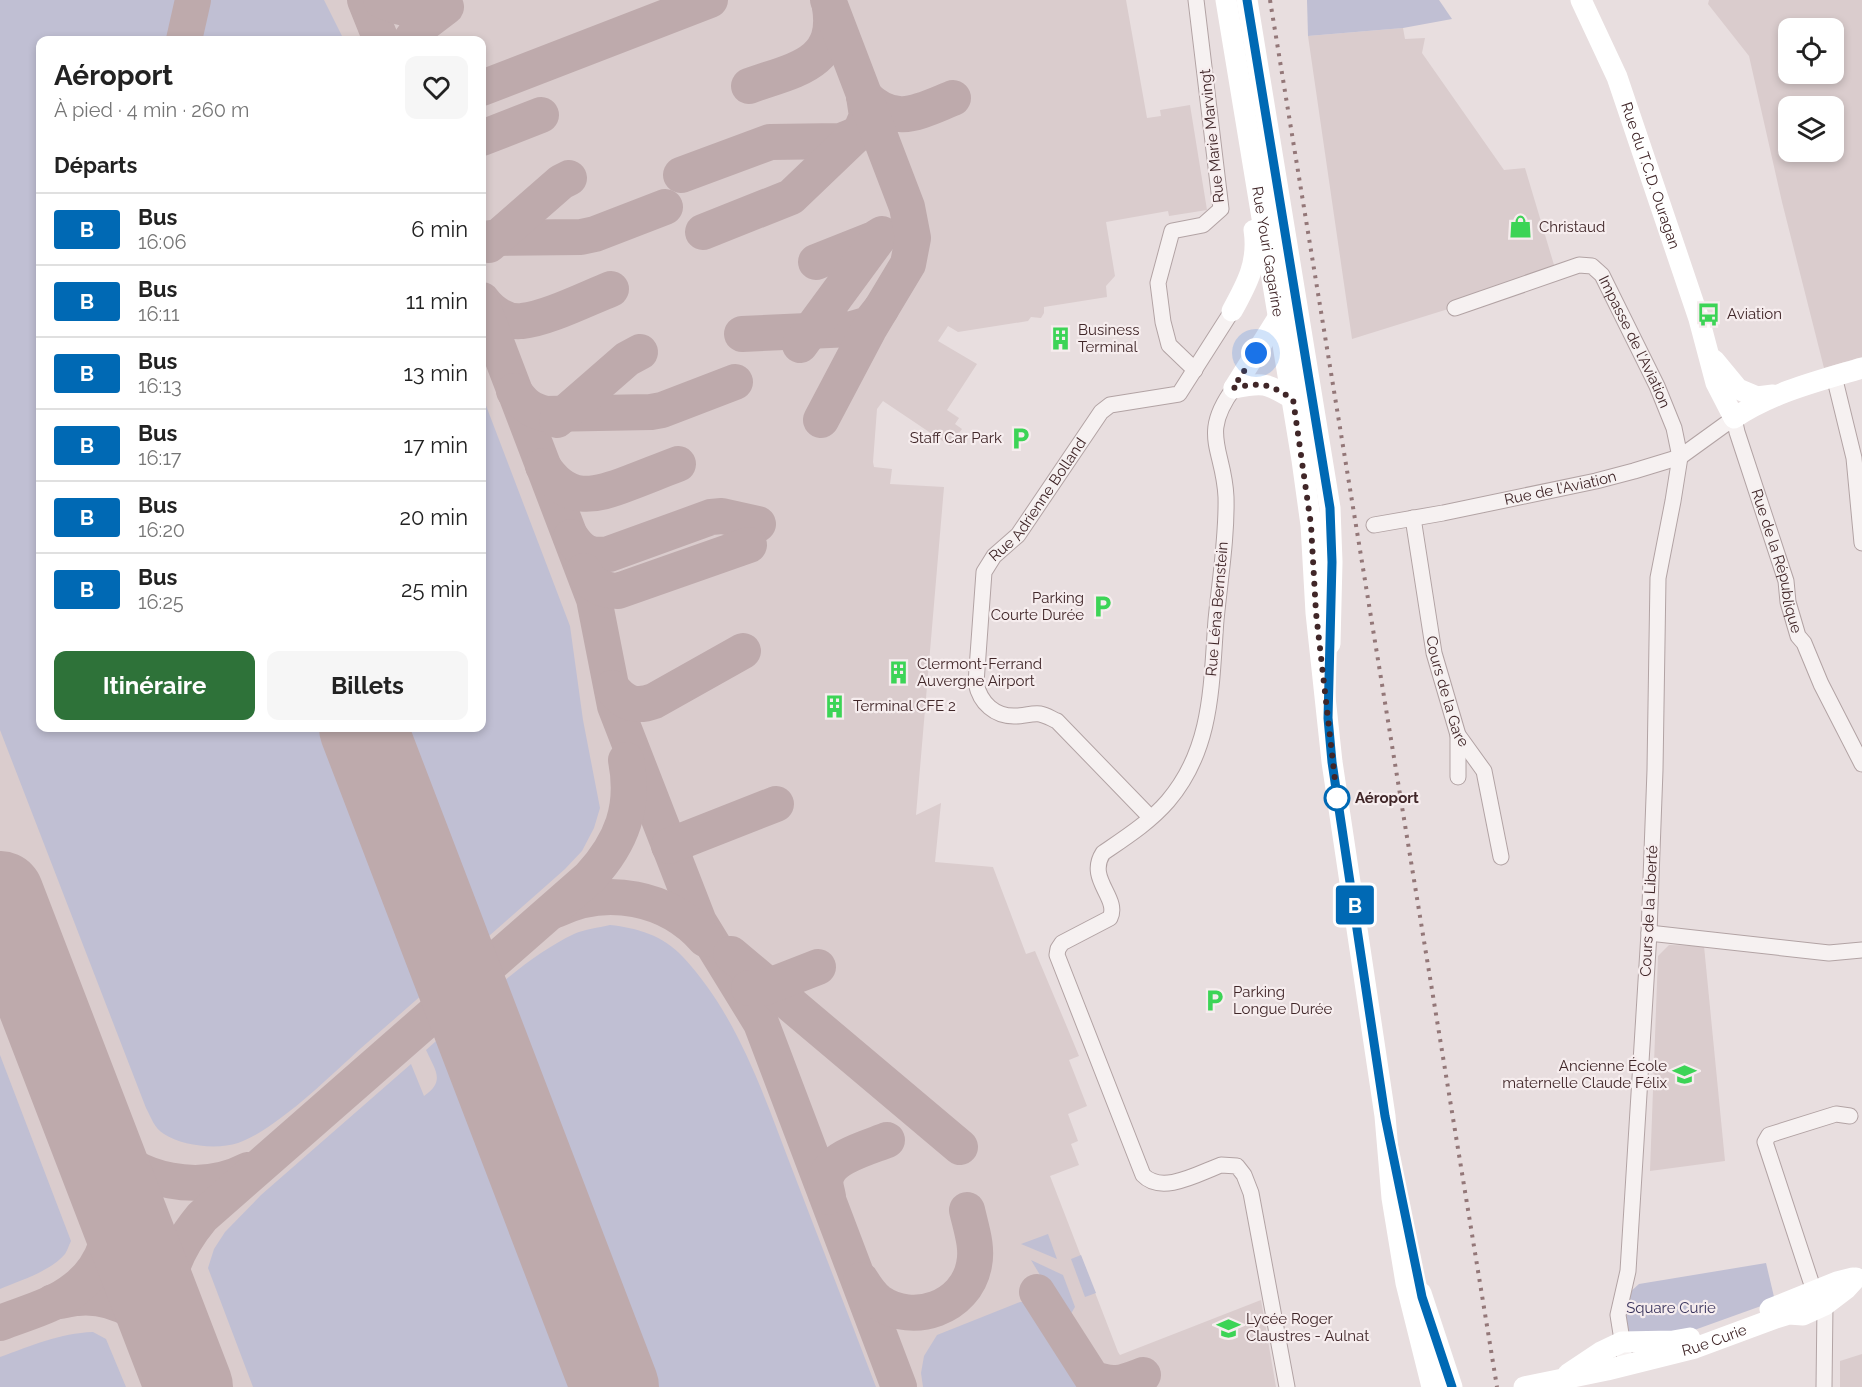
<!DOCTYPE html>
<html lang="fr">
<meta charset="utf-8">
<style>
body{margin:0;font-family:Raleway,sans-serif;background:#f6f6f6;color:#222;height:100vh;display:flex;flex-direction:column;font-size:22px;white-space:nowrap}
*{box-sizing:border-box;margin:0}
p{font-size:20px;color:#767676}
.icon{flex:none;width:33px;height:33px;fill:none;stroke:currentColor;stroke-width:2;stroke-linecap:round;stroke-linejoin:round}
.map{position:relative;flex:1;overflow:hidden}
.details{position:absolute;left:36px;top:36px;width:450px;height:696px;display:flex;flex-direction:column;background:#fff;border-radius:12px;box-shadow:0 3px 9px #0003}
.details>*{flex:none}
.badge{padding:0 12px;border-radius:4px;font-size:21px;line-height:39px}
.fabs{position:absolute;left:1778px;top:18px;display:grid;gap:12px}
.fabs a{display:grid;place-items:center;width:66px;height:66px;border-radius:12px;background:#fff;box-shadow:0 3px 9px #0003;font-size:30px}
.you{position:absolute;width:30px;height:30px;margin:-15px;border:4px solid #fff;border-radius:50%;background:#1a73e8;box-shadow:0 0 0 9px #1a73e833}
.map>.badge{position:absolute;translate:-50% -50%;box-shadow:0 0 0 3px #fff}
h2{padding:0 18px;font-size:22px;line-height:54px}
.round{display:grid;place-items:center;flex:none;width:63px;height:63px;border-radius:12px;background:#f6f6f6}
.head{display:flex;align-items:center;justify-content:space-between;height:102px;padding:0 18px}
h1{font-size:28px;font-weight:700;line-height:45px}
.cta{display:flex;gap:12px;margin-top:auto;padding:12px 18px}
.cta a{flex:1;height:69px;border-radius:12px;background:#2e7239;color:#fff;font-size:24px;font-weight:700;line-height:69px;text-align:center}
.cta a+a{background:#f6f6f6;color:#222}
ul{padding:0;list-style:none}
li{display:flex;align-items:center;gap:18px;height:72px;padding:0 18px;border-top:2px solid #e0e0e0}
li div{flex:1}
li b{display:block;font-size:22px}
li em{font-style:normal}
li .badge{min-width:66px;font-weight:700;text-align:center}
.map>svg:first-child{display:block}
</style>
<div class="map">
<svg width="1862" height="1387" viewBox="0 0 1862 1387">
<rect width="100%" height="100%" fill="#e8dedf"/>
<g fill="#dacccd" fill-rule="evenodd">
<path d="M0,0H1126L1147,118L1161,116L1160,110L1190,105L1207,210L1169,216L1168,211L1106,222L1115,276L1106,286L1107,297L1044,307V313L1041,318L1031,317L1028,321L958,332L948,326L938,341L977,364L947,410L959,418L955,424L962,429L950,446L883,401L877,409L873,462L874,467L892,469L890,484L944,487L916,815L941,803L935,862L993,867L1026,954L1035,951L1067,1027L1079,1056L1069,1060L1087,1106L1068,1114L1078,1141L1071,1144L1079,1165L1050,1176L1118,1352L1120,1355L1261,1300L1276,1387H0ZM40,40H482V728H40Z"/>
<path d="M1709,0H1862V357L1824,368L1782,202L1749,56L1708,4ZM1788,28H1833V74H1788ZM1788,106H1833V152H1788Z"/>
<path d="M1403,28L1405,39L1425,38L1422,53L1504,170L1525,168L1557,275L1352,339L1308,36Z"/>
<path d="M1669,945L1704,946L1725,1161L1650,1171L1658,956Z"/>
<path d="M1862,1354V1387H1840V1361Z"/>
</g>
<g fill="#c0bfd3">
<path d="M0,0H324L344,40H40V728H482V395L570,626L583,720L600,808L594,828L582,851L565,869C497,929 429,989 360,1049C329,1077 277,1129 238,1143C217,1150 182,1146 164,1134C154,1128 151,1117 146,1108L0,730Z"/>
<path d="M1307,0H1439L1452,19L1403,28L1308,36Z"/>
<path d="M610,925C637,928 663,935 683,957C739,1017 765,1099 794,1174C821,1245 849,1316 876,1387H253L208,1268L214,1249L225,1232L261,1195L411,1064L424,1096C446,1081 435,1070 426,1050C469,1012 523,958 574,934C585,929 598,928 610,925Z"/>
<path d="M0,1055L71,1241C69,1245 67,1251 65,1254C51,1271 19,1281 0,1289Z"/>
<path d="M1048,1234L1057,1259L1021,1244Z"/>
<path d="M1081,1255L1096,1293L1085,1297L1071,1259Z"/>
<path d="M1031,1260L1063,1275L1075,1307L1067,1320Z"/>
<path d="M1766,1263L1775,1301L1686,1333L1629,1332L1625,1324L1629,1293L1639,1284Z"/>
<path d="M1020,1302H1027L1033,1306L1082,1380L1090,1387H923L921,1373L924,1356L937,1335Z"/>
<path d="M93,1332L106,1339L126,1387H0V1357C31,1346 60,1333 93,1332Z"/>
</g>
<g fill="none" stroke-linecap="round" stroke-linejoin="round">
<g stroke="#beaaac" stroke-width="36">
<path d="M365,0L381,40"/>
<path d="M381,0C404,10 422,13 446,7L421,26L411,40"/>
<path d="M184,40L193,0"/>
<path d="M749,86C793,70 839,65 830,7"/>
<path d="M482,88L710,0"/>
<path d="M864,96C895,127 918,112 953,98"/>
<path d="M482,138L541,115"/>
<path d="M681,175L770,142L841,141L856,135"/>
<path d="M703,232L791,197L861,130L867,116L864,96"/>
<path d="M490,238L581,237L595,234L665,207"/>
<path d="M489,245L561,182L569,178"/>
<path d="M816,262L874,239L882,234"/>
<path d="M482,300C491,312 506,323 522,321C546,319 586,299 611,289"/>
<path d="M482,305L594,599L615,706L699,922L761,1023L899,1387"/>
<path d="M742,334L852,329L869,324L881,309"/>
<path d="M800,345L880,236"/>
<path d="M514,391C523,404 530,410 546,414L651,412L662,410L735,382"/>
<path d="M557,420L627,359L640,352"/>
<path d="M821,420L869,329L908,264L913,238L907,207L828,0"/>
<path d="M543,466C567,503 593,497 629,483C645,477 662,470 678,464"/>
<path d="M571,537C581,552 590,557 609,554L711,517L722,516L758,524"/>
<path d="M584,571C592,586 601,590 618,591L749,545"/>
<path d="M612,688C624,703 635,708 654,701L743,651"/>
<path d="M669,846L776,804"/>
<path d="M556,910C606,885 668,897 705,939"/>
<path d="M731,954L960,1147"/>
<path d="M749,988H764L818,967"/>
<path d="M75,1092C84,1108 92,1126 102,1140C136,1184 202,1194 248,1170"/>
<path d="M828,1197C827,1191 824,1183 826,1178C830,1157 870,1147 887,1140"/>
<path d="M861,1280C866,1288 871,1296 879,1302C913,1326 966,1308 974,1265C978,1247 971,1228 967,1210"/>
<path d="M1037,1292L1092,1378C1114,1387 1122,1383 1143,1375"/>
<path d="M53,1302C61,1301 69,1299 77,1298C116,1294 158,1319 173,1355"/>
<path d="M0,1323C25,1313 54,1306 75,1289C105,1267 117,1226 110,1190C107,1175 101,1161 96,1146"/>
<path d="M191,1387C184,1365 173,1343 168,1320C160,1281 178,1246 202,1217L590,877C622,842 635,807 626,760"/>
</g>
<g stroke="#beaaac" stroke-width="88">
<path d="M363,728L615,1387"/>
<path d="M0,895L189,1387"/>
</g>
<defs>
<g id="street">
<path id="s1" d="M1455,308L1579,265L1592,266L1602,275L1657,386L1674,428L1680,457L1673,501L1658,578L1655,770L1649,933L1628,1271L1618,1315L1626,1365"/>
<path d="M1195,370L1169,345L1163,322L1158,283L1172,231L1203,225L1221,209L1196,0"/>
<path d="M1834,376L1854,458L1862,543"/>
<path d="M1234,388C1199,435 1224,449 1226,497C1227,537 1220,579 1216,620C1211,685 1213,748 1168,801C1150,822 1125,838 1103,853C1086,879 1120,898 1110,918L1062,943L1058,949L1057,955L1143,1175C1162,1195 1199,1173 1221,1165L1237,1166L1244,1175L1251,1193L1287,1387"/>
<path id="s2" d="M1413,518L1434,653L1458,735L1484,771L1501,857"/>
<path id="s3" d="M1374,525L1443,513L1596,481L1634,471L1680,457L1734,418L1737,432L1786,581L1788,602L1798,636L1804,643L1821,684L1862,764"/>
<path d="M1458,735V777"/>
<path id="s4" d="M1150,817L1057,721C1052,719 1046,715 1040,714C1032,713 1024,716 1016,716C995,717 980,703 976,683L984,572L994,556L1018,535L1101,412L1110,405L1179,394L1232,311"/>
<path d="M1649,933L1829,953L1862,950"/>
<path d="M1814,1291L1765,1142L1769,1135L1836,1114L1850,1116"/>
<path d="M1824,1387L1825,1305"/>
</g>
</defs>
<use href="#street" stroke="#b2a3a4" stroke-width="17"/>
<use href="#street" stroke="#f6f1f1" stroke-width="15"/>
<g stroke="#fff" stroke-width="21">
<path id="s5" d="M1226,0L1302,460L1311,525L1316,613L1332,762L1385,1116L1392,1198L1406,1283L1432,1387"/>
<path d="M1247,0L1330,508L1332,562L1330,644"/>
<path id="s6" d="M1581,0L1617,77L1699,319L1716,383L1734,418C1773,392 1818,381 1862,368"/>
<path d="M1232,311C1247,284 1259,262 1254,230"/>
<path d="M1714,360L1738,389L1757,397L1773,395"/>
<path d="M1234,388L1281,313"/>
<path d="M1234,388C1264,382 1266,383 1293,399"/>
<path d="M1421,1293L1452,1387"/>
<path d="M1770,1309L1837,1282L1853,1278"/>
<path d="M1568,1374L1601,1352L1622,1342L1673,1341L1690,1338"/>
<path id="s7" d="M1524,1387L1607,1370L1695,1348L1776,1318L1789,1314L1803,1315L1825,1305L1846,1289L1856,1278"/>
</g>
<path stroke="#937778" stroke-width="4" stroke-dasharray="3 6" stroke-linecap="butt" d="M1270,0L1497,1387"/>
</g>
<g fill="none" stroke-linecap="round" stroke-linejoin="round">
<defs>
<path id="line" d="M1247,0L1330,508L1332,562L1328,718L1332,762L1385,1116L1422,1297L1452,1387"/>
</defs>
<use href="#line" stroke="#fff" stroke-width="14"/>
<use href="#line" stroke="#0069b4" stroke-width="9"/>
<path stroke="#402628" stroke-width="6" stroke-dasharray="0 10.8" d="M1256,353L1233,388C1264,382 1266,383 1293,399L1311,525L1316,613L1337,798"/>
</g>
<defs>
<symbol id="shop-bare" viewBox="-9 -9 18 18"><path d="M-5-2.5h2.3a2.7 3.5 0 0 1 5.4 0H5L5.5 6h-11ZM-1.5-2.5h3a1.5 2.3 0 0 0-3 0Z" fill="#3cd456" stroke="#f6edee" stroke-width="2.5" paint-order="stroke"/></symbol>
<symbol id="bus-bare" viewBox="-9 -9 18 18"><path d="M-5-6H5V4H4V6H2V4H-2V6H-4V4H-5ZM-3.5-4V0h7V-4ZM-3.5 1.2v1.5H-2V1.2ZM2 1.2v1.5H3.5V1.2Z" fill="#3cd456" stroke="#f6edee" stroke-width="2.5" paint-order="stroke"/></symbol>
<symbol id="building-bare" viewBox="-9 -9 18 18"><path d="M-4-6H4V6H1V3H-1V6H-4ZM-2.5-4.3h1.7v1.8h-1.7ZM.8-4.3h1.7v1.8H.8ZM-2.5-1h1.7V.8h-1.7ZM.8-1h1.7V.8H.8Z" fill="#3cd456" stroke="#f6edee" stroke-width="2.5" paint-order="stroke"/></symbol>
<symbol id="parking-bare" viewBox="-9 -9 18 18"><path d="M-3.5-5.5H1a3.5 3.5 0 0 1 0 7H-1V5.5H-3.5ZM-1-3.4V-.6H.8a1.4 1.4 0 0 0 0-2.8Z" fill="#3cd456" stroke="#f6edee" stroke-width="2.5" paint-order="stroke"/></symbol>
<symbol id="school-bare" viewBox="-9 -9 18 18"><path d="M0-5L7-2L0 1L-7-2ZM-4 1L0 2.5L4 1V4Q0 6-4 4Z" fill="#3cd456" stroke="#f6edee" stroke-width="2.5" paint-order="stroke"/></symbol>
</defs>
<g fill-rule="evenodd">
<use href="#shop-bare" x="1504" y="210" width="33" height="33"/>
<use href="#bus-bare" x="1692" y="298" width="33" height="33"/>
<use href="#building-bare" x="1044" y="322" width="33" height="33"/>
<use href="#parking-bare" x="1004" y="422" width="33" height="33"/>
<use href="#parking-bare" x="1086" y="590" width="33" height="33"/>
<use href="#building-bare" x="882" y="656" width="33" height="33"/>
<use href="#building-bare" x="818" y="690" width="33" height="33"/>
<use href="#parking-bare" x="1198" y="984" width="33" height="33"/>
<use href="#school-bare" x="1668" y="1058" width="33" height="33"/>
<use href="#school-bare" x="1212" y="1312" width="33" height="33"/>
</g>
<circle fill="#fff" stroke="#0069b4" stroke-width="3" cx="1337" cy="798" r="12"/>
<g text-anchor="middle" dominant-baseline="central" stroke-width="4.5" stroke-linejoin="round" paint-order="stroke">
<g font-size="15" fill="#402628" stroke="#f6edee">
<text transform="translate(1212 136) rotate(-96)">Rue Marie Marvingt</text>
<text stroke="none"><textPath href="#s6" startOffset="189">Rue du T.C.D. Ouragan</textPath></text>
<text stroke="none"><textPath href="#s5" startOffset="255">Rue Youri Gagarine</textPath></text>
<text stroke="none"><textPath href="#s1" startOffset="232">Impasse de l'Aviation</textPath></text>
<text stroke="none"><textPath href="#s3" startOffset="190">Rue de l'Aviation</textPath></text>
<text stroke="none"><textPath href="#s4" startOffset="435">Rue Adrienne Bolland</textPath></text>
<text stroke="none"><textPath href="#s3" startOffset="530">Rue de la République</textPath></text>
<text transform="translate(1217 609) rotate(-85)">Rue Léna Bernstein</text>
<text stroke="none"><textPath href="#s2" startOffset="177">Cours de la Gare</textPath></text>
<text transform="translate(1649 911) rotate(-87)">Cours de la Liberté</text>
<text stroke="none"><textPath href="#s7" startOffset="196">Rue Curie</textPath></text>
</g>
<g font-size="15" fill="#402628" stroke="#f6edee" text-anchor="start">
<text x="1539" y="227">Christaud</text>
<text x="1727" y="314">Aviation</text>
<text x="1078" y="330">Business<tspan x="1078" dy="17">Terminal</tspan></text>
<text x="1002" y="438" text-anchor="end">Staff Car Park</text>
<text x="1084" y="598" text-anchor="end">Parking<tspan x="1084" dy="17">Courte Durée</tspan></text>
<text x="917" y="664">Clermont-Ferrand<tspan x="917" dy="17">Auvergne Airport</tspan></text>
<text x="853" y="706">Terminal CFE 2</text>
<text x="1233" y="992">Parking<tspan x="1233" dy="17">Longue Durée</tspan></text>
<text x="1667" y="1066" text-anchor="end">Ancienne École<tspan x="1667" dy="17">maternelle Claude Félix</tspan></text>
<text x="1246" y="1319">Lycée Roger<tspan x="1246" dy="17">Claustres - Aulnat</tspan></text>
</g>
<g font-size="15" font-weight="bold" fill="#402628" stroke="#f6edee" text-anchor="start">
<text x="1355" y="798">Aéroport</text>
</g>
<g font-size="15" fill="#38335c" stroke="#f6edee">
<text x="1671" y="1308">Square Curie</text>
</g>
</g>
</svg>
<div class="fabs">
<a><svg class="icon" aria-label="locate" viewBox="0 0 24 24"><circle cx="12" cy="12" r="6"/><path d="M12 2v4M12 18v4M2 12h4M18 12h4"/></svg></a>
<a><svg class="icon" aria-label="layers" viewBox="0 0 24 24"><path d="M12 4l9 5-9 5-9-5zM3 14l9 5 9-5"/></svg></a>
</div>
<div class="you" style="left:1256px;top:353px"></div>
<b class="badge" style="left:1355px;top:905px;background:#0069b4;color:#fff">B</b>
<section class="details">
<div class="head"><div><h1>Aéroport</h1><p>À pied · 4 min · 260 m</p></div><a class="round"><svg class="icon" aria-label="heart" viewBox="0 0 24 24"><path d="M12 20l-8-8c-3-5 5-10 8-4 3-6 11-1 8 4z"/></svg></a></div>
<h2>Départs</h2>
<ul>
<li><span class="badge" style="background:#0069b4;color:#fff">B</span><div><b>Bus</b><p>16:06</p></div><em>6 min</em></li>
<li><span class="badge" style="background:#0069b4;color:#fff">B</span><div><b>Bus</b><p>16:11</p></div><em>11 min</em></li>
<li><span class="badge" style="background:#0069b4;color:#fff">B</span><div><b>Bus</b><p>16:13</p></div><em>13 min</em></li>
<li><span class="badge" style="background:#0069b4;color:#fff">B</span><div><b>Bus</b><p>16:17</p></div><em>17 min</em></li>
<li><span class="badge" style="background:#0069b4;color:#fff">B</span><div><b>Bus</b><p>16:20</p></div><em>20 min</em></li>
<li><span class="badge" style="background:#0069b4;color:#fff">B</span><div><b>Bus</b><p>16:25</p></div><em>25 min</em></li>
</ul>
<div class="cta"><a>Itinéraire</a><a>Billets</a></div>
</section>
</div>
